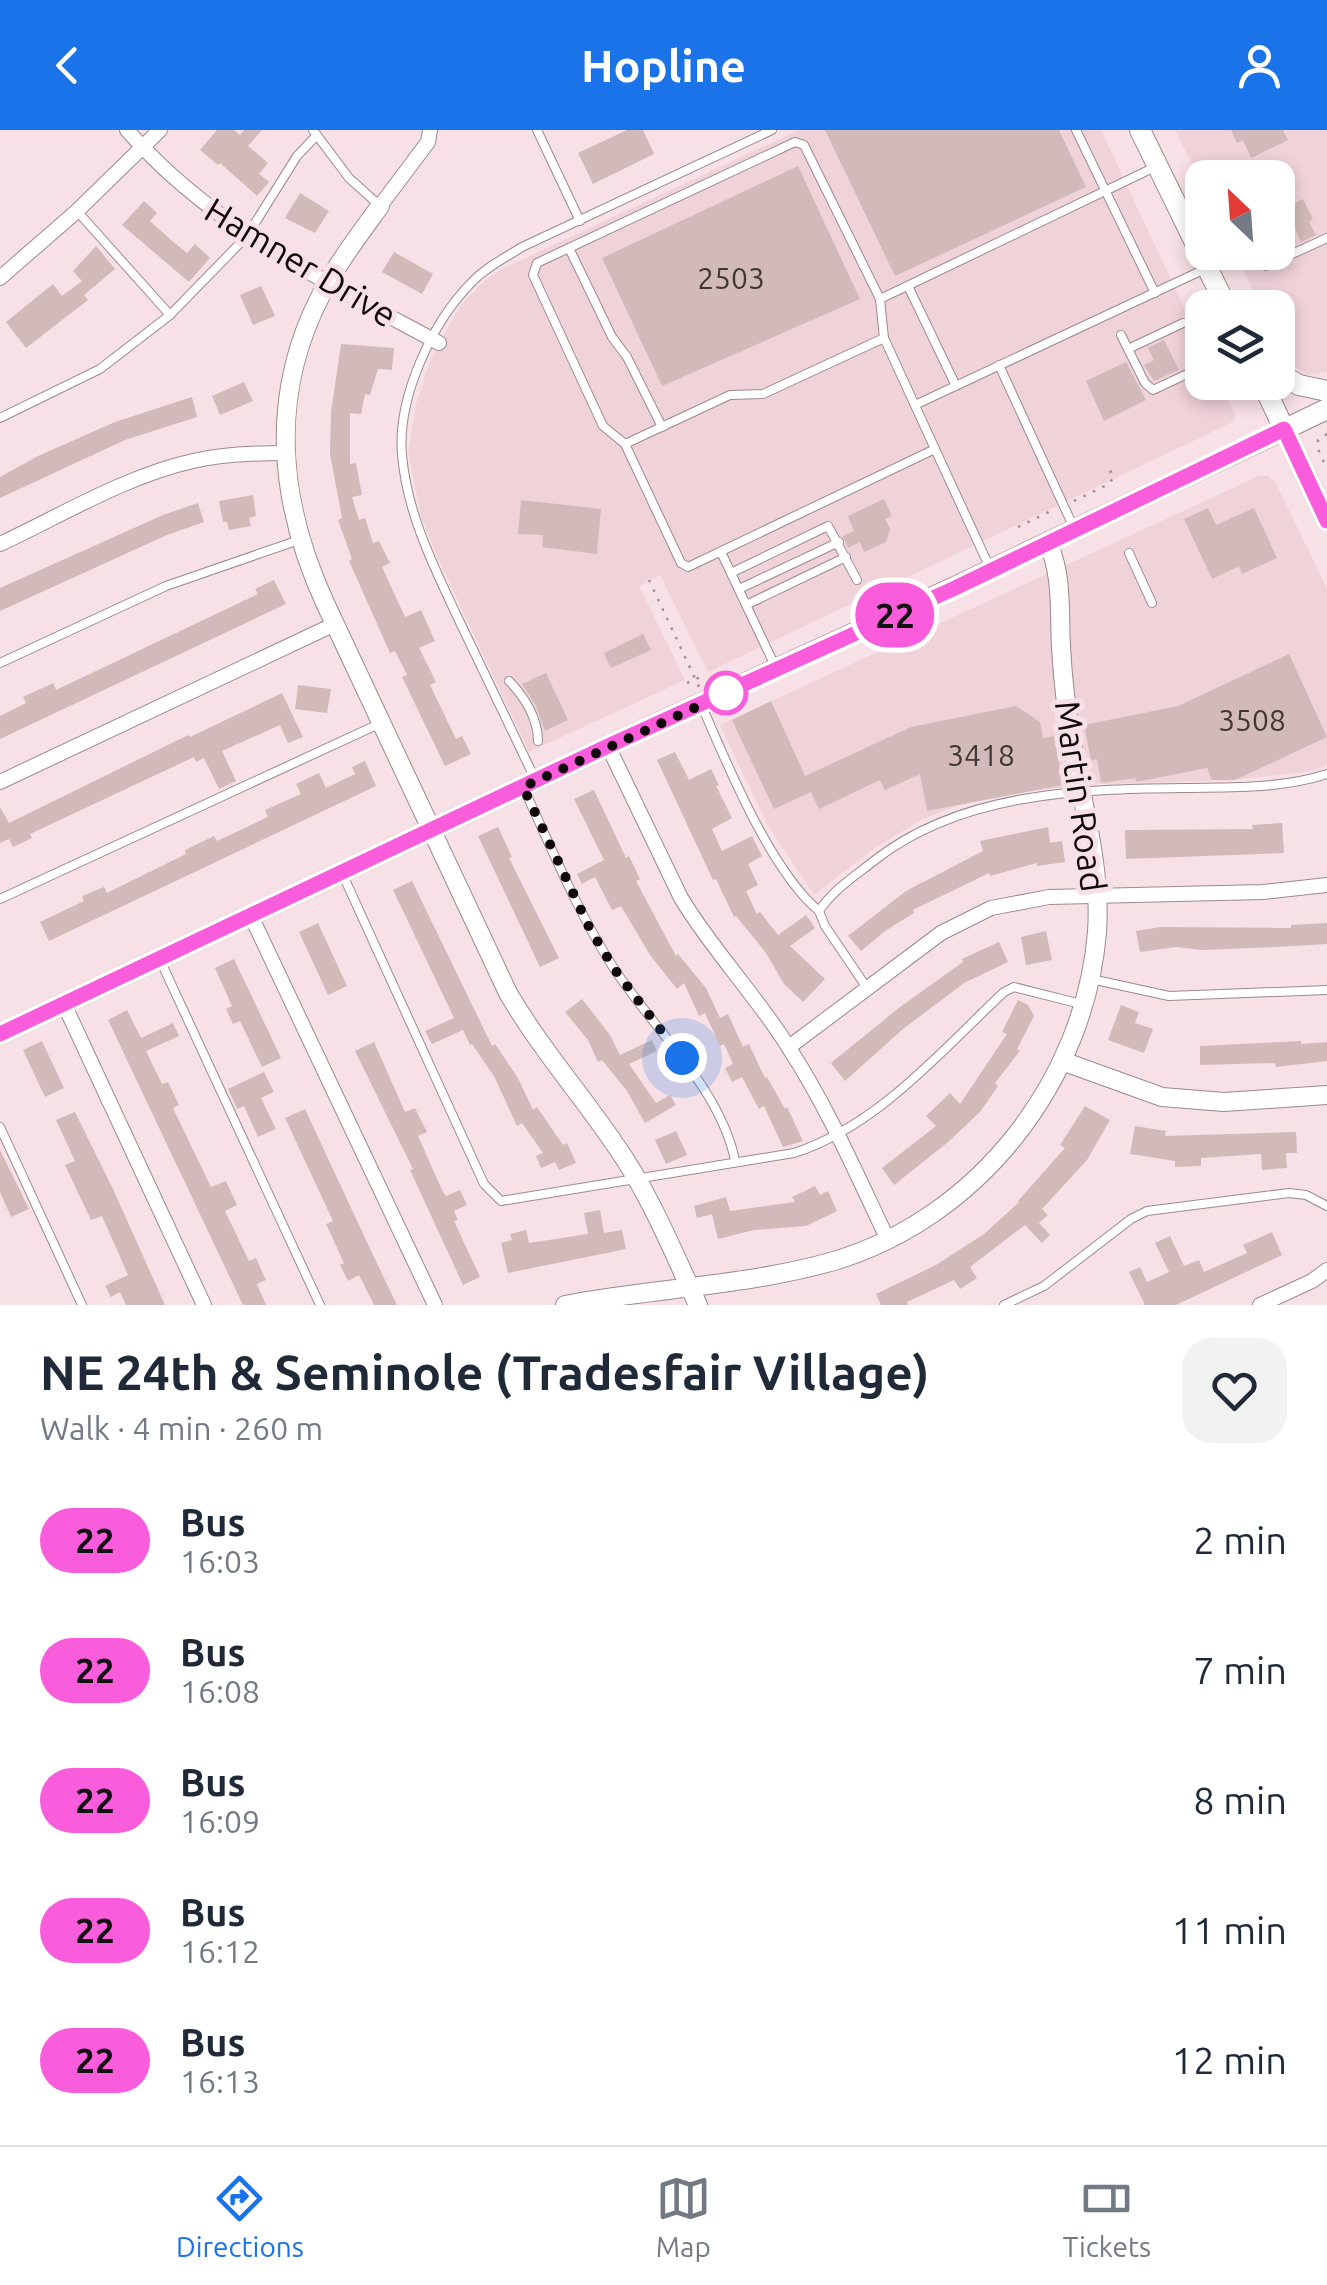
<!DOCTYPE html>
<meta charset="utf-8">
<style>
body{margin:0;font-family:Ubuntu,sans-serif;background:#f2f2f3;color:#1f2937;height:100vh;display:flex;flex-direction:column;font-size:38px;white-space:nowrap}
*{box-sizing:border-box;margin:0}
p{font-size:32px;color:#747a83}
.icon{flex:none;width:55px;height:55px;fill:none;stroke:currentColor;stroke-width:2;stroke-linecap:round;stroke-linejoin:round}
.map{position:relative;height:1175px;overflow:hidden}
.drawer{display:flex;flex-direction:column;background:#fff;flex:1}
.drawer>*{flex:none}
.badge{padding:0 20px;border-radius:32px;font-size:35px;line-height:65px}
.needle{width:65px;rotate:335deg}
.tools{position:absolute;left:1185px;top:30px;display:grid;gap:20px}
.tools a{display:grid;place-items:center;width:110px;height:110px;border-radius:20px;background:#fff;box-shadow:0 5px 15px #0003;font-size:50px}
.you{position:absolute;width:50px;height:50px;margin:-25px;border:8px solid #fff;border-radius:50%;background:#1a73e8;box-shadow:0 0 0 15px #1a73e833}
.map>.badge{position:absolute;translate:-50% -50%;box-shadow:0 0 0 5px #fff}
.round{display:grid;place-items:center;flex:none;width:105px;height:105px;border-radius:30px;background:#f2f2f3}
.head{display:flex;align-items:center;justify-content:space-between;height:170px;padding:0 40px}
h1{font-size:48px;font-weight:700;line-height:75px}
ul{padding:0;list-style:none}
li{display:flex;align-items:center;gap:30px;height:130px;padding:0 40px}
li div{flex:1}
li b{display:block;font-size:38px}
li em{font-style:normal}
li .badge{min-width:110px;font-weight:700;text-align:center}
header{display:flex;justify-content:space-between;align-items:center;height:130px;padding:0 40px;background:#1a73e8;color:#fff;font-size:45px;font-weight:700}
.tab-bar{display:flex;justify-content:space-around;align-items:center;height:140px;border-top:2px solid #e0e1e3;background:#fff;font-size:28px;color:#747a83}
.tab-bar a{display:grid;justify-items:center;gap:5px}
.tab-bar .active{color:#1a73e8}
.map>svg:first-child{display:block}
</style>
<header><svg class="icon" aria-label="back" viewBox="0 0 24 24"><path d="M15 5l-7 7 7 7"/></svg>Hopline<svg class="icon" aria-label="person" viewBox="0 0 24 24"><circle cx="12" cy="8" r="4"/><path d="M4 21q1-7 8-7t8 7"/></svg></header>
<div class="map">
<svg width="1327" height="1175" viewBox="0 0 1327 1175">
<rect width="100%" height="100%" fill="#f8e1e6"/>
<g fill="#f0d2d9">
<path d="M799,0H1101L1202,216V252L1220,253L1235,285L1233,292L708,542L660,445L639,456L685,550L529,622L436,424L421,386L408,321L417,271L431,228L461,175L484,151L504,138Z"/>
<path d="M1175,0H1327V242L1309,245L1288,233L1278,213V178L1261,177L1235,123L1278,122V48H1202V55Z"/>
<path d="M1259,346H1268L1275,352L1327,458V635L1307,642L1234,650L1102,654L1030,661L962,674L921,690L876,717L814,765L767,694L720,595Z"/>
</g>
<g fill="#d1bab9">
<path d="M217,0H234L240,5L244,0H262L248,16L268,33L259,44L269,52L257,66L220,33L218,35L200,20Z"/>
<path d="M627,0H643L654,24L593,54L578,23Z"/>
<path d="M825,0H1059L1086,57L895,146Z"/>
<path d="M1231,0H1283L1288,10L1251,28L1243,10L1237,13Z"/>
<path d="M798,36L860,169L662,256L602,128Z"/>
<path d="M300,63L329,81L315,103L285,88Z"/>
<path d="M1303,69L1313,89L1309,92L1316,105L1301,112L1295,98L1278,106V81Z"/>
<path d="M144,71L157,83L150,91L171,110L187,123L195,114L210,128L189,152L122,95Z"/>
<path d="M96,116L115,139L84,165L88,170L26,218L6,192L53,154L62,166L82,151L73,141Z"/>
<path d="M394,122L433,144L422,164L382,142Z"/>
<path d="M261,156L275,186L253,195L240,165Z"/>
<path d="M1164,210L1179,240L1154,251L1144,235L1154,230L1148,218Z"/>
<path d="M341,214L394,218L392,240L378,239L370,265L365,264L361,284L350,283V334L356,333L362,365L352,367L359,390L365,388L373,413L379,411L390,433L382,437L405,487L421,480L435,511L419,518L436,552L430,555L456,609L462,606L471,624L445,636L402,547L407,545L395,521L390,523L349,431L352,429L338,390L342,388L330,324L331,282Z"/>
<path d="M1126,232L1146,270L1104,291L1086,251Z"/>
<path d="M244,252L253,271L220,285L212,266Z"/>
<path d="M192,267L197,287L125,310L0,368V347L38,326L115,292Z"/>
<path d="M253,365L256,386L249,388L251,396L229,400L227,392H223L219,371Z"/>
<path d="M884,369L892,386L885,389L890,399L886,412L864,422L860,412L848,418L843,406L854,401L848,386Z"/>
<path d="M521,370L601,379L597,424L542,417L543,405L518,404Z"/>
<path d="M198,373L204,392L167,405L0,481V458L163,385Z"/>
<path d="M1208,378L1216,395L1254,378L1277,428L1242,444L1239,436L1212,449L1184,389Z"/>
<path d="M274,450L286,474L0,609V586L26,573L23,567L53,553L56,560L258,464L255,459Z"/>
<path d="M643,504L651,520L611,538L604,523Z"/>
<path d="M1289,524L1327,607L1235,650H1212L1207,638L1141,651H1136L1135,648L1101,653L1097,629L1091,631L1084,595L1178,576Z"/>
<path d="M546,543L568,590L545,601L536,576L522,554Z"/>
<path d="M298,555L331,559L327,583L295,579Z"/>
<path d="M282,563L303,607L288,613L280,595L222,621L236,651L219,659L204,628L196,632L194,627L30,704L32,708L13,717L9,709L0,713V677L9,693L178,610L189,605L190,607Z"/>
<path d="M771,571L805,646L911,597L1016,576L1040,592L1043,608L1054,606L1063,655L927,681L920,644L885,660L880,650L819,679L811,662L774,679L732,590Z"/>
<path d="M675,622L689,650L711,639L719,655L716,656L732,688L712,699L722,721L752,706L762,726L748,734L758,755L746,761L757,784L760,782L778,805L806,785L815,798L790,816L825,849L803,872L784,854L766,823L736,786L734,787L716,749L713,750L657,630Z"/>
<path d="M365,631L376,656L49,811L40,792L84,771L82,766L104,757L107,763L186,724L185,720L214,706L217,711L268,687L265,680L301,664L296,654L319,643L326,658L355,644L352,637Z"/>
<path d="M594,660L626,728L629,726L640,749L636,751L676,826L678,824L706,858L720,888L728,884L743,917L749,914L765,948L767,947L785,979L787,977L803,1011L783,1017L764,976L759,979L742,947L732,952L725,938L733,934L724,914L720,916L705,883L699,886L684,853L677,859L650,825L621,776L612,780L595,747L582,754L577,744L604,730L574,669Z"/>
<path d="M1282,693L1284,723L1126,729L1125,700L1253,699L1252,695Z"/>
<path d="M498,697L512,727L509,728L559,828L540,837L478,706Z"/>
<path d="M1048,697L1050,713L1062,711L1065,732L1037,736V733L990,746L989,743L913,780L914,783L885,801L861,821L848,806L906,761L983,721L980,711Z"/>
<path d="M412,751L492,916L495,914L518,948L533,980L537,977L563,1015L567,1013L576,1033L559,1040L555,1032L541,1038L536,1026L543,1023L522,993L517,996L494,946L472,914L470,915L463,900L432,914L425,901L454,888L393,760Z"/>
<path d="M318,793L347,856L328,865L299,802Z"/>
<path d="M1327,793V814L1278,817L1202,820L1176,817L1140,822L1136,801L1161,797L1291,798V795Z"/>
<path d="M1046,801L1052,830L1026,835L1021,807Z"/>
<path d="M999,812L1008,832L964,853L903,899L845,951L831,933L900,877L963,832L962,829Z"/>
<path d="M234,829L281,928L262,937L240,891L233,894L226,879L232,876L215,838Z"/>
<path d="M582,869L610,905L620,925L652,910L657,921L629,934L656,973L670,965L676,975L645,993L627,961L602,930L598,932L588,910L565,882Z"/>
<path d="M1018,870L1028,875L1034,886L1017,919L1020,921L995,953L998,956L980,982L947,1013L894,1055L882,1038L936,996L926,986L950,963L960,974L1007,904L1002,902Z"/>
<path d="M1121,875L1139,882L1135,893L1153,899L1144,923L1108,910Z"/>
<path d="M127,880L141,908L173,893L179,906L146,921L162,954L168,952L179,975L173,978L211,1057L226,1051L237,1075L225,1081L249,1131L256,1128L266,1150L257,1154L266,1175H243L108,890Z"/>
<path d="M42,911L64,958L45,967L23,920Z"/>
<path d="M1301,911V914L1327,912V931L1276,937L1275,933L1200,935V916Z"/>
<path d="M374,912L405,982L415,978L427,1002L418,1006L442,1060L446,1066L460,1060L467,1075L454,1081L458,1090L454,1091L480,1147L463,1155L410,1040L413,1039L355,921Z"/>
<path d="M264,942L274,962L261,968L276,999L258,1007L244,976L237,979L228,959Z"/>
<path d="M1085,976L1110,990L1087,1030L1042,1079L1048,1085L1039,1093L1050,1105L1042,1113L1025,1095L970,1137L977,1148L960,1159L954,1150L907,1172L908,1175H881L876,1164L936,1135L984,1104L1019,1072L1018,1071L1065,1018L1060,1015Z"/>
<path d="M305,979L372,1123L397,1175H374L359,1145L348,1151L340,1135L344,1133L326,1094L333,1091L285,988Z"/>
<path d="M75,982L113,1059L165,1175H126L120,1162L111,1167L105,1156L128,1145L102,1086L91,1090L65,1035L75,1031L56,990Z"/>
<path d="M1135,996L1166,1001L1165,1006L1296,1002L1297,1023H1286L1287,1038L1262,1040L1261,1024L1201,1028V1036L1175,1037V1031L1130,1024Z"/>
<path d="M676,1001L687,1025L666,1034L655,1010Z"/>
<path d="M0,1020L29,1079L11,1087L0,1062Z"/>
<path d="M815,1056L820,1065L828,1061L837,1081L806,1096L754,1100L718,1109L712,1084L697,1088L694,1076L726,1067L730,1081L795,1072L792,1067Z"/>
<path d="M600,1080L604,1103L622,1100L626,1119L508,1143L501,1113L512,1110L510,1104L526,1100L529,1113L588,1104L584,1083Z"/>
<path d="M1272,1102L1282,1125L1176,1175H1145L1129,1142L1140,1137L1147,1152L1169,1142L1155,1113L1170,1106L1184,1136L1199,1130L1204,1142L1247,1123L1243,1115Z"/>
</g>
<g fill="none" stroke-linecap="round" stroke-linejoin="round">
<defs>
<g id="service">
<path d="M313,0L349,48L379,75"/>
<path d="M537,0L580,91"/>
<path d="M1076,0L1155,163"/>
<path d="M795,12L804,15L880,169L884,208L935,319L688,437L681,433L625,314L603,296L533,145L537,133Z"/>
<path d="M77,81L170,185"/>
<path d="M569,118L612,207L627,227L662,297"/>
<path d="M1266,136L1327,108"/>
<path d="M908,156L956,256"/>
<path d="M880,169L1155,37"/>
<path d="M1121,205L1145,253L1153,260L1202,237"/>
<path d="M1128,219L1183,193"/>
<path d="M999,235L1073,396"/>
<path d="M915,275L1207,138"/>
<path d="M0,288L100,239L170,185L247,106L297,26L317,5"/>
<path d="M625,314L730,265L763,264L884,208"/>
<path d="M935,319L989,436"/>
<path d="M721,422L775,536"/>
<path d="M1129,423L1152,473"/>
<path d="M731,443L828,396L857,450"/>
<path d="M739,459L839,412"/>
<path d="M746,475L846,427"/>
<path d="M0,533L166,456L299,410"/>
<path d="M509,551C525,567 538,589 538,611"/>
<path d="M701,574C727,634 770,740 819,781"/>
<path d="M535,649C509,594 482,539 456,484C432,433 407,382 402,325C397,268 432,192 472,152C486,137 505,128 522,117L772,0"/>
<path d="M524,659C552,719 577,781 613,837C653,899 719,956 735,1030"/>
<path d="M342,743L484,1054L501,1071L794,1023C878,996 941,921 1004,862L1014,857L1081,874"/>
<path d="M0,769L381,593"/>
<path d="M161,832L320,1175"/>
<path d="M1091,849L1169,866L1327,860"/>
<path d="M867,858L825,796L819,781C834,759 855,746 875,730C961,663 1078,659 1183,658C1231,657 1281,659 1327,644"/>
<path d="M0,997L82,1175"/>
<path d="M1004,1175L1044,1156L1131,1089L1147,1081L1289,1063L1306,1065L1327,1076"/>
</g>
<g id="minor">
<path d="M127,0C211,97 328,153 439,213"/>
<path d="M380,76L428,12L430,0"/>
<path d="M0,148L77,81L160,0"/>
<path d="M0,414C62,385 126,346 193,331C223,324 254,323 286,323"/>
<path d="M608,616L681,768C713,821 756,865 789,918C828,978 857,1045 888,1110"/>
<path d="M0,652L335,494"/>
<path d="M251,786L435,1175"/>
<path d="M64,874L204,1175"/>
<path d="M789,917L941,803L991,778L1049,767L1263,762L1327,755"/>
<path d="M1260,1175L1312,1151L1327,1140"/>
</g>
<g id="tertiary">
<path d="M380,76C359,105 337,134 321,165C268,267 279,374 326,475L508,863C540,918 581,964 616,1016C650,1064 673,1122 698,1175"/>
<path d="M1062,931L1162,967L1224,972L1327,965"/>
<path d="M565,1175C653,1158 747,1156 834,1131C978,1088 1085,951 1097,802C1101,743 1086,688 1075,630C1068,593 1063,555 1061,517C1059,482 1063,446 1048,413"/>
</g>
<g id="secondary">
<path d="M1140,0L1227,178"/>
<path d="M1278,243L1299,255L1327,261"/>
<path d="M1262,252L1327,391"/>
<path d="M0,904L608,616L955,457L1327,279"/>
</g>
</defs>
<use href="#service" stroke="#9d888d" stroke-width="10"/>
<use href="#minor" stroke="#9d888d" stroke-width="16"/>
<use href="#tertiary" stroke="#9d888d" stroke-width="20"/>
<use href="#secondary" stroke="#9d888d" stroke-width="22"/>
<g stroke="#a19094" stroke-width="2.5" stroke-dasharray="2.5 8" stroke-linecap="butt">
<path d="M1327,304L1318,310V319L1327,339"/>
<path d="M1074,371L1109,354L1113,348L1110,342L1115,340"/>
<path d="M1018,397L1053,380"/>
<path d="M649,450L699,557"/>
<path d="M687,553L705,545"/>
</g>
<use href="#service" stroke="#fff" stroke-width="8"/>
<use href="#minor" stroke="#fff" stroke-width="14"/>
<use href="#tertiary" stroke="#fff" stroke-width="18"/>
<use href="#secondary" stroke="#fff" stroke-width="20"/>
</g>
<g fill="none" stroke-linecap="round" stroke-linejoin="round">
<defs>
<path id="line" d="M0,904L608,616L955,458L1284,299L1327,391"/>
</defs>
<use href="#line" stroke="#fff" stroke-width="22"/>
<use href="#line" stroke="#f95ddc" stroke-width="15"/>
<path stroke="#110a0b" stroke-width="10" stroke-dasharray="0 18" d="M682,928L615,840L590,799L523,657L742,556L726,563"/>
</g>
<circle fill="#fff" stroke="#f95ddc" stroke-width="5" cx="726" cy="563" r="20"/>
<g text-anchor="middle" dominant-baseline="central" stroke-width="10" stroke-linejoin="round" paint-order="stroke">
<g font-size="30" fill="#413636">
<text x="731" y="148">2503</text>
<text x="1252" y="590">3508</text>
<text x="981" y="625">3418</text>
</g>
<g font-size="35" fill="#110a0b" stroke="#f8e1e6">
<text transform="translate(301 132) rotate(31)">Hamner Drive</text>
<text transform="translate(1081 666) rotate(82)">Martin Road</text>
</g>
</g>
</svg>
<div class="tools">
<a><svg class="needle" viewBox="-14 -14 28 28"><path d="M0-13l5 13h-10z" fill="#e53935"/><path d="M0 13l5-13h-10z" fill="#747a83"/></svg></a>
<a><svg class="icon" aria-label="layers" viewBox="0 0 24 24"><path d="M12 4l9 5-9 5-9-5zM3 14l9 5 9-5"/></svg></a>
</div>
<div class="you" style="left:682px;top:928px"></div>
<b class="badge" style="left:895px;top:485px;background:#f95ddc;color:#111">22</b>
</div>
<section class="drawer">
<div class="head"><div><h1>NE 24th &amp; Seminole (Tradesfair Village)</h1><p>Walk · 4 min · 260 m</p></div><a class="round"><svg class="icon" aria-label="heart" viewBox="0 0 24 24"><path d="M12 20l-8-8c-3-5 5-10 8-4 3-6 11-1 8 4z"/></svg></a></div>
<ul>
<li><span class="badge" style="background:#f95ddc;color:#111">22</span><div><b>Bus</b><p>16:03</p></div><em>2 min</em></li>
<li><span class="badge" style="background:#f95ddc;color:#111">22</span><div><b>Bus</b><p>16:08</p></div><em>7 min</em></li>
<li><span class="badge" style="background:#f95ddc;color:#111">22</span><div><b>Bus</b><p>16:09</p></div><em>8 min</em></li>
<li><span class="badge" style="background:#f95ddc;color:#111">22</span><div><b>Bus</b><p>16:12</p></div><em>11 min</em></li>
<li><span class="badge" style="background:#f95ddc;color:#111">22</span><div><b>Bus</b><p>16:13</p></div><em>12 min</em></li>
</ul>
</section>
<nav class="tab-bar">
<a class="active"><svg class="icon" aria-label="directions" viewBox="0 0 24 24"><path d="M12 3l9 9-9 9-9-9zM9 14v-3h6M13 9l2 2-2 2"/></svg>Directions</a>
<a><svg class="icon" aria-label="map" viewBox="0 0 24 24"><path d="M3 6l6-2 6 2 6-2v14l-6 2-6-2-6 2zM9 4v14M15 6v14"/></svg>Map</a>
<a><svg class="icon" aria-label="tickets" viewBox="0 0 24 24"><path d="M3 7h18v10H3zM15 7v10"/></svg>Tickets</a>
</nav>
